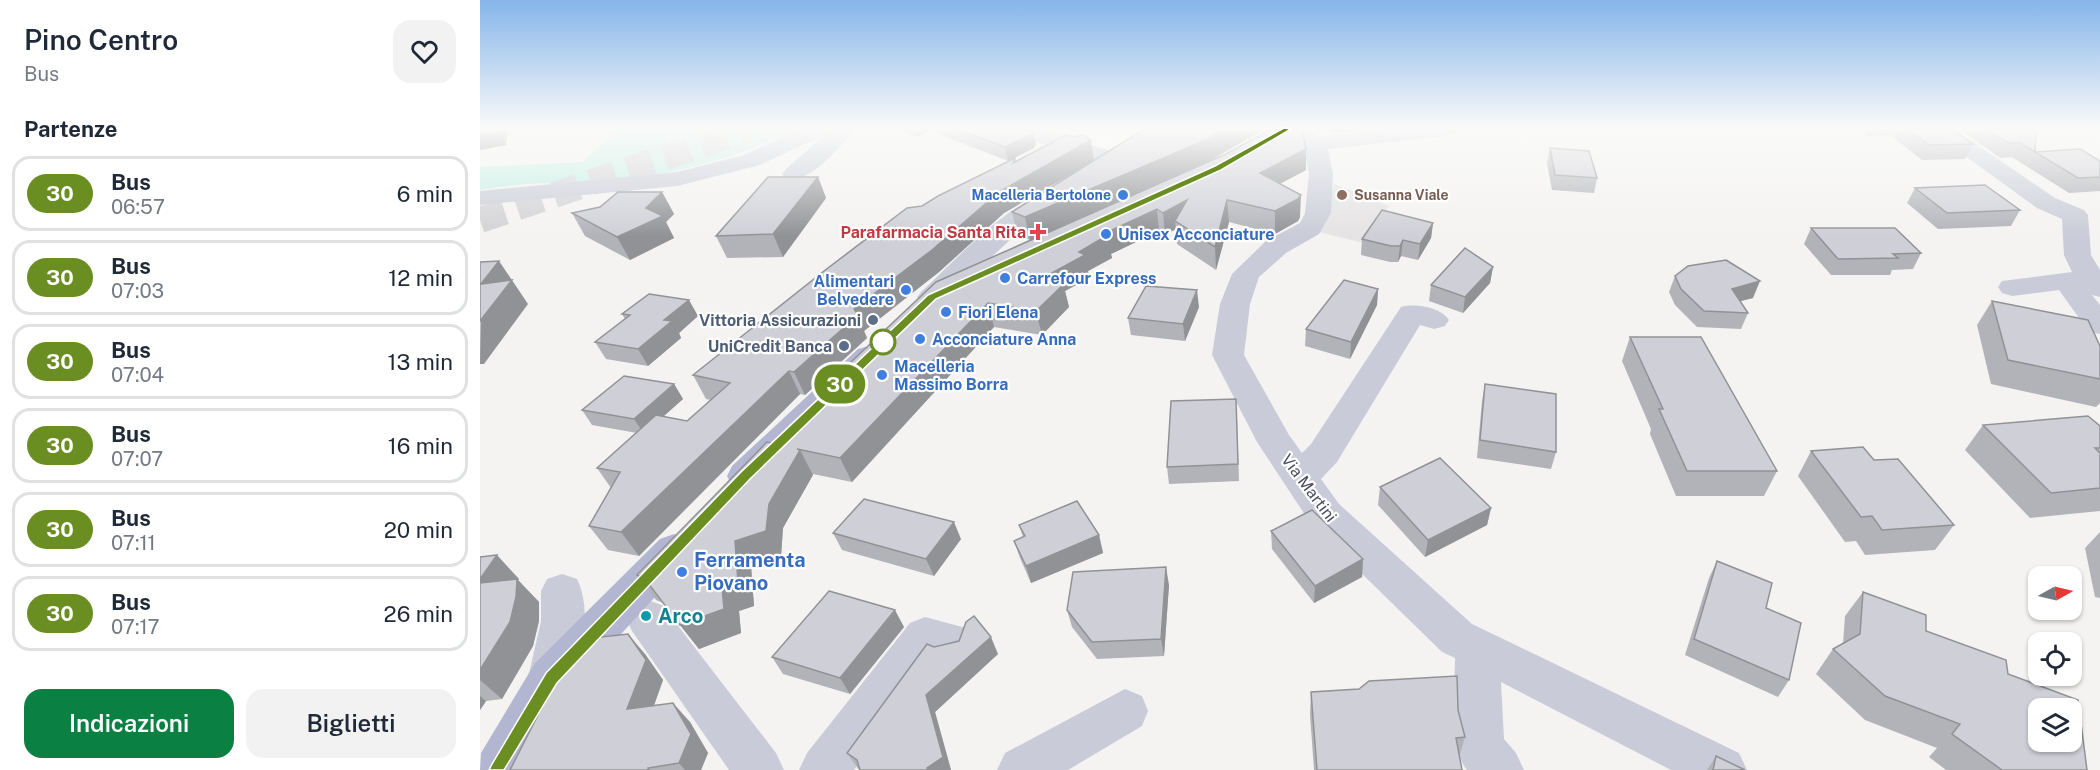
<!DOCTYPE html>
<html lang="it">
<style>
body{margin:0;font-family:"Public Sans",sans-serif;background:#f2f2f3;color:#1f2937;height:100vh;display:flex;flex-direction:column;font-size:22px;white-space:nowrap}
*{box-sizing:border-box;margin:0}
p{font-size:20px;color:#747a83}
.icon{flex:none;width:33px;height:33px;fill:none;stroke:currentColor;stroke-width:2;stroke-linecap:round;stroke-linejoin:round}
.map{position:relative;flex:1;overflow:hidden}
.panel{display:flex;flex-direction:column;background:#fff;width:480px}
.panel>*{flex:none}
.badge{padding:0 12px;border-radius:20px;font-size:21px;line-height:39px}
.needle{width:39px;rotate:82deg}
.tools{position:absolute;left:1548px;top:566px;display:grid;gap:12px}
.tools a{display:grid;place-items:center;width:54px;height:54px;border-radius:12px;background:#fff;box-shadow:0 2px 4px #0004;font-size:30px}
.map>.badge{position:absolute;translate:-50% -50%;box-shadow:0 0 0 3px #fff}
h2{padding:0 24px;font-size:22px;line-height:54px}
.round{display:grid;place-items:center;flex:none;width:63px;height:63px;border-radius:18px;background:#f2f2f3}
.overview{display:flex;align-items:center;justify-content:space-between;height:102px;padding:0 24px}
h1{font-size:28px;font-weight:600;line-height:45px}
.button{display:flex;gap:12px;margin-top:auto;padding:12px 24px}
.button a{flex:1;height:69px;border-radius:18px;background:#0b8043;color:#fff;font-size:24px;font-weight:600;line-height:69px;text-align:center}
.button a+a{background:#f2f2f3;color:#1f2937}
ul{padding:0;list-style:none}
li{display:flex;align-items:center;gap:18px;height:75px;margin:0 12px 9px;padding:0 12px;border:3px solid #e0e1e3;border-radius:18px}
li div{flex:1}
li b{display:block;font-size:22px}
li em{font-style:normal}
li .badge{min-width:66px;font-weight:700;text-align:center}
main{display:flex;flex:1;min-height:0}
.map>svg:first-child{display:block}
</style>
<main>
<section class="panel">
<div class="overview"><div><h1>Pino Centro</h1><p>Bus</p></div><a class="round"><svg class="icon" aria-label="heart" viewBox="0 0 24 24"><path d="M12 20l-8-8c-3-5 5-10 8-4 3-6 11-1 8 4z"/></svg></a></div>
<h2>Partenze</h2>
<ul>
<li><span class="badge" style="background:#6b8e23;color:#fff">30</span><div><b>Bus</b><p>06:57</p></div><em>6 min</em></li>
<li><span class="badge" style="background:#6b8e23;color:#fff">30</span><div><b>Bus</b><p>07:03</p></div><em>12 min</em></li>
<li><span class="badge" style="background:#6b8e23;color:#fff">30</span><div><b>Bus</b><p>07:04</p></div><em>13 min</em></li>
<li><span class="badge" style="background:#6b8e23;color:#fff">30</span><div><b>Bus</b><p>07:07</p></div><em>16 min</em></li>
<li><span class="badge" style="background:#6b8e23;color:#fff">30</span><div><b>Bus</b><p>07:11</p></div><em>20 min</em></li>
<li><span class="badge" style="background:#6b8e23;color:#fff">30</span><div><b>Bus</b><p>07:17</p></div><em>26 min</em></li>
</ul>
<div class="button"><a>Indicazioni</a><a>Biglietti</a></div>
</section>
<div class="map">
<svg width="1620" height="770" viewBox="0 0 1620 770">
<rect width="100%" height="100%" fill="#f4f3f2"/>
<path fill="#fbfcee" d="M563,129H670L630,152Z"/>
<path fill="#e5e3e4" d="M855,184L909,206L884,243L830,230Z"/>
<path fill="#c2f0e4" d="M158,129L314,131C264,153 215,170 160,177C107,184 53,180 0,190V167L102,162L136,131Z"/>
<g fill="none" stroke-linecap="round" stroke-linejoin="round">
<path stroke="#d2d2d5" stroke-width="26" stroke-dasharray="26 13" stroke-linecap="butt" d="M0,220L269,129"/>
<g fill="#c9ccd8" fill-rule="evenodd">
<path d="M319,129H349L346,134L280,165L197,186L0,205V191L197,172L264,155Z"/>
<path d="M351,129H374C361,147 328,185 306,179L302,174L306,169Z"/>
<path d="M528,129H563L640,154L644,159L640,164H624L531,134Z"/>
<path d="M799,129H826L839,137L904,129H977L974,134L966,136L848,149L853,174L851,213L839,234L806,253L779,277L770,304L764,355L809,435L822,453L831,444L921,307C936,303 960,307 969,320L965,326L954,329L940,325L857,462L841,479L859,504L992,624L1259,753L1267,770H1191L1021,682L1024,739L1036,753L1044,770H987C968,748 975,688 975,658L962,652L831,524L777,442L732,355L740,304L752,274L786,241L820,223L825,213L829,174L824,147Z"/>
<path d="M1448,129H1474L1575,198L1604,210L1608,215L1611,255L1620,270V297L1612,295L1620,305V334L1609,332L1579,290L1532,296L1522,293L1518,287L1522,281L1592,272L1584,255L1582,219L1557,208Z"/>
<path d="M573,191L582,193L585,198L582,203L544,227L462,303L452,306L442,303L437,297L442,291C477,259 527,202 573,191Z"/>
<path d="M82,574L97,579C113,611 102,661 87,693L71,699L55,693L48,678L61,621V591L67,579Z"/>
<path d="M167,600L182,605L296,753L304,770H249L152,631L146,618L152,605Z"/>
<path d="M445,617L486,628L492,642L486,656L470,661L455,657L374,770H319L327,753L430,623Z"/>
<path d="M645,689L662,696L668,711L662,726L588,770H517L525,753Z"/>
</g>
<g fill="#b2b6d0" fill-rule="evenodd">
<path d="M389,346L400,349L405,356L400,363L278,486L265,490L252,486L247,476L252,466L378,349Z"/>
<path d="M194,534L208,539L214,550L208,561L87,693L45,770H0L1,753L55,663L180,539Z"/>
</g>
</g>
<g fill="#b2b3b9">
<path d="M413,129H452L437,137Z"/>
<path d="M457,129H548L556,144L554,148L528,161L459,134Z"/>
<path d="M664,129H785L729,161L826,149V170L800,184L820,217L818,221L795,234L749,222L736,270L697,244L696,229L685,235L679,231L631,254L632,258L608,271L609,278L585,291L589,307L562,335L514,327L372,482L333,474L303,528L301,556L271,566L274,606L259,611L261,633L219,649L183,603L176,600L157,575L300,445L357,389L353,379L550,240L538,236L532,212Z"/>
<path d="M843,129H883L855,133Z"/>
<path d="M1380,129H1472L1493,144L1485,159L1442,160L1410,135L1388,136Z"/>
<path d="M1479,129H1556L1555,152L1546,166L1532,157L1520,158Z"/>
<path d="M611,140L614,161L524,213L459,272L384,331L387,338L325,395L320,394L159,556L128,550L109,526L131,488L117,468L157,433L112,425L102,410L194,384L203,399L183,416L207,421L231,400L226,399L213,375L442,206L536,161Z"/>
<path d="M1070,148L1117,178L1114,193L1072,190L1067,163Z"/>
<path d="M1555,152L1620,161V191L1589,193L1546,166Z"/>
<path d="M338,177L346,198L303,257L247,258L236,236Z"/>
<path d="M1435,188L1540,210L1531,226L1458,229L1427,203Z"/>
<path d="M182,192L194,214L186,222L194,238L150,260L105,236L92,213Z"/>
<path d="M953,223L951,238L938,260L921,256L918,262H910L881,255L882,239Z"/>
<path d="M1331,228L1441,253L1433,269L1412,270L1410,275H1351L1324,244Z"/>
<path d="M1013,267L1010,283L983,313L949,301L951,285Z"/>
<path d="M1195,276L1273,298L1260,301L1268,313L1261,329L1217,327L1195,305L1189,292Z"/>
<path d="M898,289L897,305L870,359L825,346L826,329Z"/>
<path d="M1512,301L1620,346V403L1616,407L1511,384L1497,325Z"/>
<path d="M719,307L705,341L651,335L648,318Z"/>
<path d="M142,314L218,316L199,333L201,338L168,366L126,359L115,342L145,319Z"/>
<path d="M1150,337L1297,471L1284,496H1196L1170,434L1171,429L1142,361Z"/>
<path d="M1005,384L1076,452L1071,469L997,458L1002,401Z"/>
<path d="M757,416L759,481L689,484L687,467Z"/>
<path d="M1503,425L1620,426V511L1550,518L1485,450Z"/>
<path d="M1331,451L1394,460L1474,525L1455,550L1385,555L1376,541L1365,542L1318,476Z"/>
<path d="M900,487L1011,508L1007,525L945,557L898,505Z"/>
<path d="M539,525L619,535L623,553L551,583L540,558L534,541L543,537Z"/>
<path d="M791,531L883,559L882,577L834,603L792,549Z"/>
<path d="M1620,532V598L1615,597L1605,548Z"/>
<path d="M353,533L481,539L454,576L362,550Z"/>
<path d="M0,557L39,579L38,580L59,602V621L53,646L22,699L6,701L0,710Z"/>
<path d="M1237,561L1286,608L1309,680L1298,697L1205,655L1229,578Z"/>
<path d="M689,585L684,656L617,659L592,627L587,610Z"/>
<path d="M1383,592L1446,631L1528,674L1607,770H1466L1449,757L1457,748L1385,720L1336,674L1353,649L1363,644L1365,616Z"/>
<path d="M424,627L370,694L303,674L292,657Z"/>
<path d="M454,647L518,654L455,712L471,770H379L367,753Z"/>
<path d="M165,654L183,680L174,705L210,722L228,753L221,770H30Z"/>
<path d="M831,692L985,737L979,758L982,770H834L830,715Z"/>
<path d="M1236,756L1265,770H1227Z"/>
</g>
<g fill="#919296">
<path d="M18,129H28L26,145L0,150V135Z"/>
<path d="M435,129H452L437,137Z"/>
<path d="M745,129H785L729,161L550,240L545,217Z"/>
<path d="M855,129H883L855,133Z"/>
<path d="M553,131L556,144L554,148L528,161L525,147Z"/>
<path d="M611,140L614,161L524,213L459,272L384,331L387,338L325,395L314,372L374,309L533,163L535,158L540,178Z"/>
<path d="M826,149V170L780,194V173Z"/>
<path d="M338,177L346,198L303,257L293,234Z"/>
<path d="M182,192L194,214L186,222L194,238L150,260L137,237Z"/>
<path d="M821,195L820,217L818,221L795,234V211Z"/>
<path d="M707,200L695,221L696,229L685,235L683,213Z"/>
<path d="M747,200L749,222L736,270L735,247Z"/>
<path d="M677,209L679,231L631,254L632,258L608,271L609,278L585,291L589,307L562,335L556,311L568,275L599,252L625,233Z"/>
<path d="M953,223L951,238L938,260L940,244Z"/>
<path d="M923,240L921,256L918,262L920,246Z"/>
<path d="M19,261L48,304L4,364H0L1,284Z"/>
<path d="M1013,267L1010,283L983,313L985,297Z"/>
<path d="M1280,281L1273,298L1245,305L1252,289Z"/>
<path d="M898,289L897,305L870,359L871,342Z"/>
<path d="M717,290L719,307L705,341L703,324Z"/>
<path d="M209,300L218,316L199,333L201,338L168,366L158,349L184,320Z"/>
<path d="M508,303L514,327L372,482L360,458Z"/>
<path d="M309,371L320,394L159,556L141,532Z"/>
<path d="M194,384L203,399L164,434L154,419Z"/>
<path d="M320,450L333,475L303,528L301,556L271,566L274,606L259,611L261,633L219,649L200,625L242,587L255,541L289,504Z"/>
<path d="M1011,508L1007,525L945,557L948,540Z"/>
<path d="M474,522L481,539L454,576L446,559Z"/>
<path d="M619,535L623,553L551,583L546,566Z"/>
<path d="M17,555L39,579L38,580L59,602V621L53,646L22,699L0,680V579Z"/>
<path d="M883,559L882,577L834,603L835,586Z"/>
<path d="M686,567L689,585L684,656L681,639Z"/>
<path d="M415,610L424,627L370,694L360,678Z"/>
<path d="M148,634L165,654L183,680L166,728L147,709Z"/>
<path d="M511,637L518,654L455,712L471,770H448L446,695Z"/>
<path d="M0,696L6,701L0,710Z"/>
<path d="M193,703L210,722L228,753L221,770H205L199,763Z"/>
</g>
<g fill="#cfd0d7" stroke="#919296" stroke-width="1.5" fill-rule="evenodd">
<path d="M0,129H18V132L0,135Z"/>
<path d="M477,129H548L553,131L551,135L525,147Z"/>
<path d="M664,129H745L728,139L545,217L532,212Z"/>
<path d="M791,129H822L826,149L780,173L821,195L818,199L795,211L747,200L735,247L695,221L707,200L683,213L677,209L625,233L628,235L599,252L605,255L568,275L584,284L556,311L508,303L360,458L317,449L320,450L289,504L286,531L255,541L258,582L242,587L244,609L200,625L165,579L157,575L287,442L300,445L365,382L353,379L456,282L746,154Z"/>
<path d="M1428,129H1472L1493,144L1449,145Z"/>
<path d="M1507,129H1556L1555,152L1541,143H1528Z"/>
<path d="M586,135L594,137L603,135L611,140L519,192L452,250L374,309L378,315L314,372L309,371L141,532L109,526L140,472L117,468L176,415L207,421L250,383L213,375L344,271L427,208L442,206L458,196L535,158L533,163Z"/>
<path d="M1070,148L1109,151L1117,178L1075,175Z"/>
<path d="M1600,149L1620,161V177L1598,178L1555,152Z"/>
<path d="M288,177H338L293,234L236,236Z"/>
<path d="M1505,185L1540,210L1467,213L1435,188Z"/>
<path d="M138,192H182L166,208L183,216L137,237L92,213L120,207Z"/>
<path d="M902,210L953,223L940,244L923,240L920,246H911L882,239Z"/>
<path d="M1331,228H1415L1441,253L1413,254L1418,258L1358,259Z"/>
<path d="M985,248L1013,267L985,297L951,285Z"/>
<path d="M1246,260L1280,281L1252,289L1268,313L1224,311L1201,289L1195,276L1208,266Z"/>
<path d="M19,261L1,284L32,280L0,321V262Z"/>
<path d="M864,280L898,289L871,342L826,329Z"/>
<path d="M666,286L717,290L703,324L648,318Z"/>
<path d="M169,294L209,300L184,320L192,321L158,349L115,342L150,315L142,314Z"/>
<path d="M1512,301L1608,320L1620,346V379L1528,360Z"/>
<path d="M1150,337H1221L1297,471H1207L1179,409H1183Z"/>
<path d="M144,376L194,384L154,419L102,410Z"/>
<path d="M1005,384L1076,394V452L1000,440Z"/>
<path d="M756,399L758,464L687,467L691,401Z"/>
<path d="M1608,416L1620,426V448H1615L1620,453V488L1571,493L1503,425Z"/>
<path d="M1383,447L1394,460L1418,459L1474,525L1402,530L1392,516L1381,517L1331,451Z"/>
<path d="M960,458L1011,508L948,540L900,487Z"/>
<path d="M384,499L474,522L446,559L353,533Z"/>
<path d="M597,501L619,535L546,566L534,541L545,536L539,525Z"/>
<path d="M832,510L883,559L835,586L791,531Z"/>
<path d="M17,555L0,579V557Z"/>
<path d="M1237,561L1292,583L1286,608L1321,623L1309,680L1214,639Z"/>
<path d="M686,567L681,639L612,642L587,610L593,572Z"/>
<path d="M37,579L36,597L30,622L0,670V583Z"/>
<path d="M349,591L415,610L360,678L292,657Z"/>
<path d="M1383,592L1446,615V631L1526,660L1528,674L1598,700L1607,770H1522L1472,734L1480,724L1405,696L1353,649L1380,634ZM1558,708H1592V741H1558Z"/>
<path d="M494,616L511,637L446,695L463,757L447,768L448,770H380L377,760L367,753L447,644L454,647L479,641L486,622Z"/>
<path d="M148,634L166,660L147,709L193,703L211,734L199,763L168,768L169,770H30L90,652L103,639Z"/>
<path d="M977,676L978,710L985,737L976,738L982,770H837L831,692L879,689L889,681Z"/>
<path d="M1236,756L1265,770H1233Z"/>
</g>
<linearGradient id="sky" x2="0" y2="1"><stop stop-color="#85b5ea"/><stop offset="0.54" stop-color="#fafaf9"/><stop offset="1" stop-color="#fafaf9" stop-opacity="0"/></linearGradient>
<rect width="1620" height="237" fill="url(#sky)"/>
<path fill="#6b8e23" stroke="#fff" stroke-width="1.5" d="M804,128L811,129L741,170L456,299L270,479L77,683L24,770H9L12,764L66,673L261,472L448,295L735,166Z"/>
<g fill="#3f7fe0" stroke="#fff" stroke-width="2">
<circle cx="643" cy="195" r="6"/>
<circle cx="626" cy="234" r="6"/>
<circle cx="525" cy="278" r="6"/>
<circle cx="426" cy="290" r="6"/>
<circle cx="466" cy="312" r="6"/>
<circle cx="440" cy="339" r="6"/>
<circle cx="402" cy="375" r="6"/>
<circle cx="202" cy="572" r="6"/>
</g>
<circle fill="#8d6e63" stroke="#fff" stroke-width="2" cx="862" cy="195" r="6"/>
<path fill="#e0444e" stroke="#fff" stroke-width="2" d="M555 223h6v6h6v6h-6v6h-6v-6h-6v-6h6z"/>
<g fill="#5c6f8a" stroke="#fff" stroke-width="2">
<circle cx="393" cy="320" r="6"/>
<circle cx="364" cy="346" r="6"/>
</g>
<circle fill="#fff" stroke="#6b8e23" stroke-width="3" cx="403" cy="342" r="12"/>
<circle fill="#0f9aa8" stroke="#fff" stroke-width="2" cx="166" cy="616" r="6"/>
<g text-anchor="middle" dominant-baseline="central" stroke-width="4.5" stroke-linejoin="round" paint-order="stroke">
<g font-size="14" font-weight="bold" fill="#366cbe" stroke="#fff" text-anchor="end">
<text x="631" y="195">Macelleria Bertolone</text>
</g>
<g font-size="14" font-weight="bold" fill="#785e54" stroke="#fff" text-anchor="start">
<text x="874" y="195">Susanna Viale</text>
</g>
<g font-size="16" font-weight="bold" fill="#be3a42" stroke="#fff" text-anchor="end">
<text x="546" y="232">Parafarmacia Santa Rita</text>
</g>
<g font-size="16" font-weight="bold" fill="#366cbe" stroke="#fff" text-anchor="start">
<text x="638" y="234">Unisex Acconciature</text>
<text x="537" y="278">Carrefour Express</text>
<text x="414" y="281" text-anchor="end">Alimentari<tspan x="414" dy="18">Belvedere</tspan></text>
<text x="478" y="312">Fiori Elena</text>
<text x="452" y="339">Acconciature Anna</text>
<text x="414" y="366">Macelleria<tspan x="414" dy="18">Massimo Borra</tspan></text>
</g>
<g font-size="16" font-weight="bold" fill="#4e5e75" stroke="#fff" text-anchor="end">
<text x="381" y="320">Vittoria Assicurazioni</text>
<text x="352" y="346">UniCredit Banca</text>
</g>
<g font-size="16" fill="#4a4d5f" stroke="#fff">
<text transform="translate(829 488) rotate(53)">Via Martini</text>
</g>
<g font-size="20" font-weight="bold" fill="#366cbe" stroke="#fff" text-anchor="start">
<text x="214" y="560">Ferramenta<tspan x="214" dy="23">Piovano</tspan></text>
</g>
<g font-size="20" font-weight="bold" fill="#0d838f" stroke="#fff" text-anchor="start">
<text x="178" y="616">Arco</text>
</g>
</g>
</svg>
<div class="tools">
<a><svg class="needle" viewBox="-14 -14 28 28"><path d="M0-13l5 13h-10z" fill="#e53935"/><path d="M0 13l5-13h-10z" fill="#747a83"/></svg></a>
<a><svg class="icon" aria-label="locate" viewBox="0 0 24 24"><circle cx="12" cy="12" r="6"/><path d="M12 2v4M12 18v4M2 12h4M18 12h4"/></svg></a>
<a><svg class="icon" aria-label="layers" viewBox="0 0 24 24"><path d="M12 4l9 5-9 5-9-5zM3 14l9 5 9-5"/></svg></a>
</div>
<b class="badge" style="left:360px;top:384px;background:#6b8e23;color:#fff">30</b>
</div>
</main>
